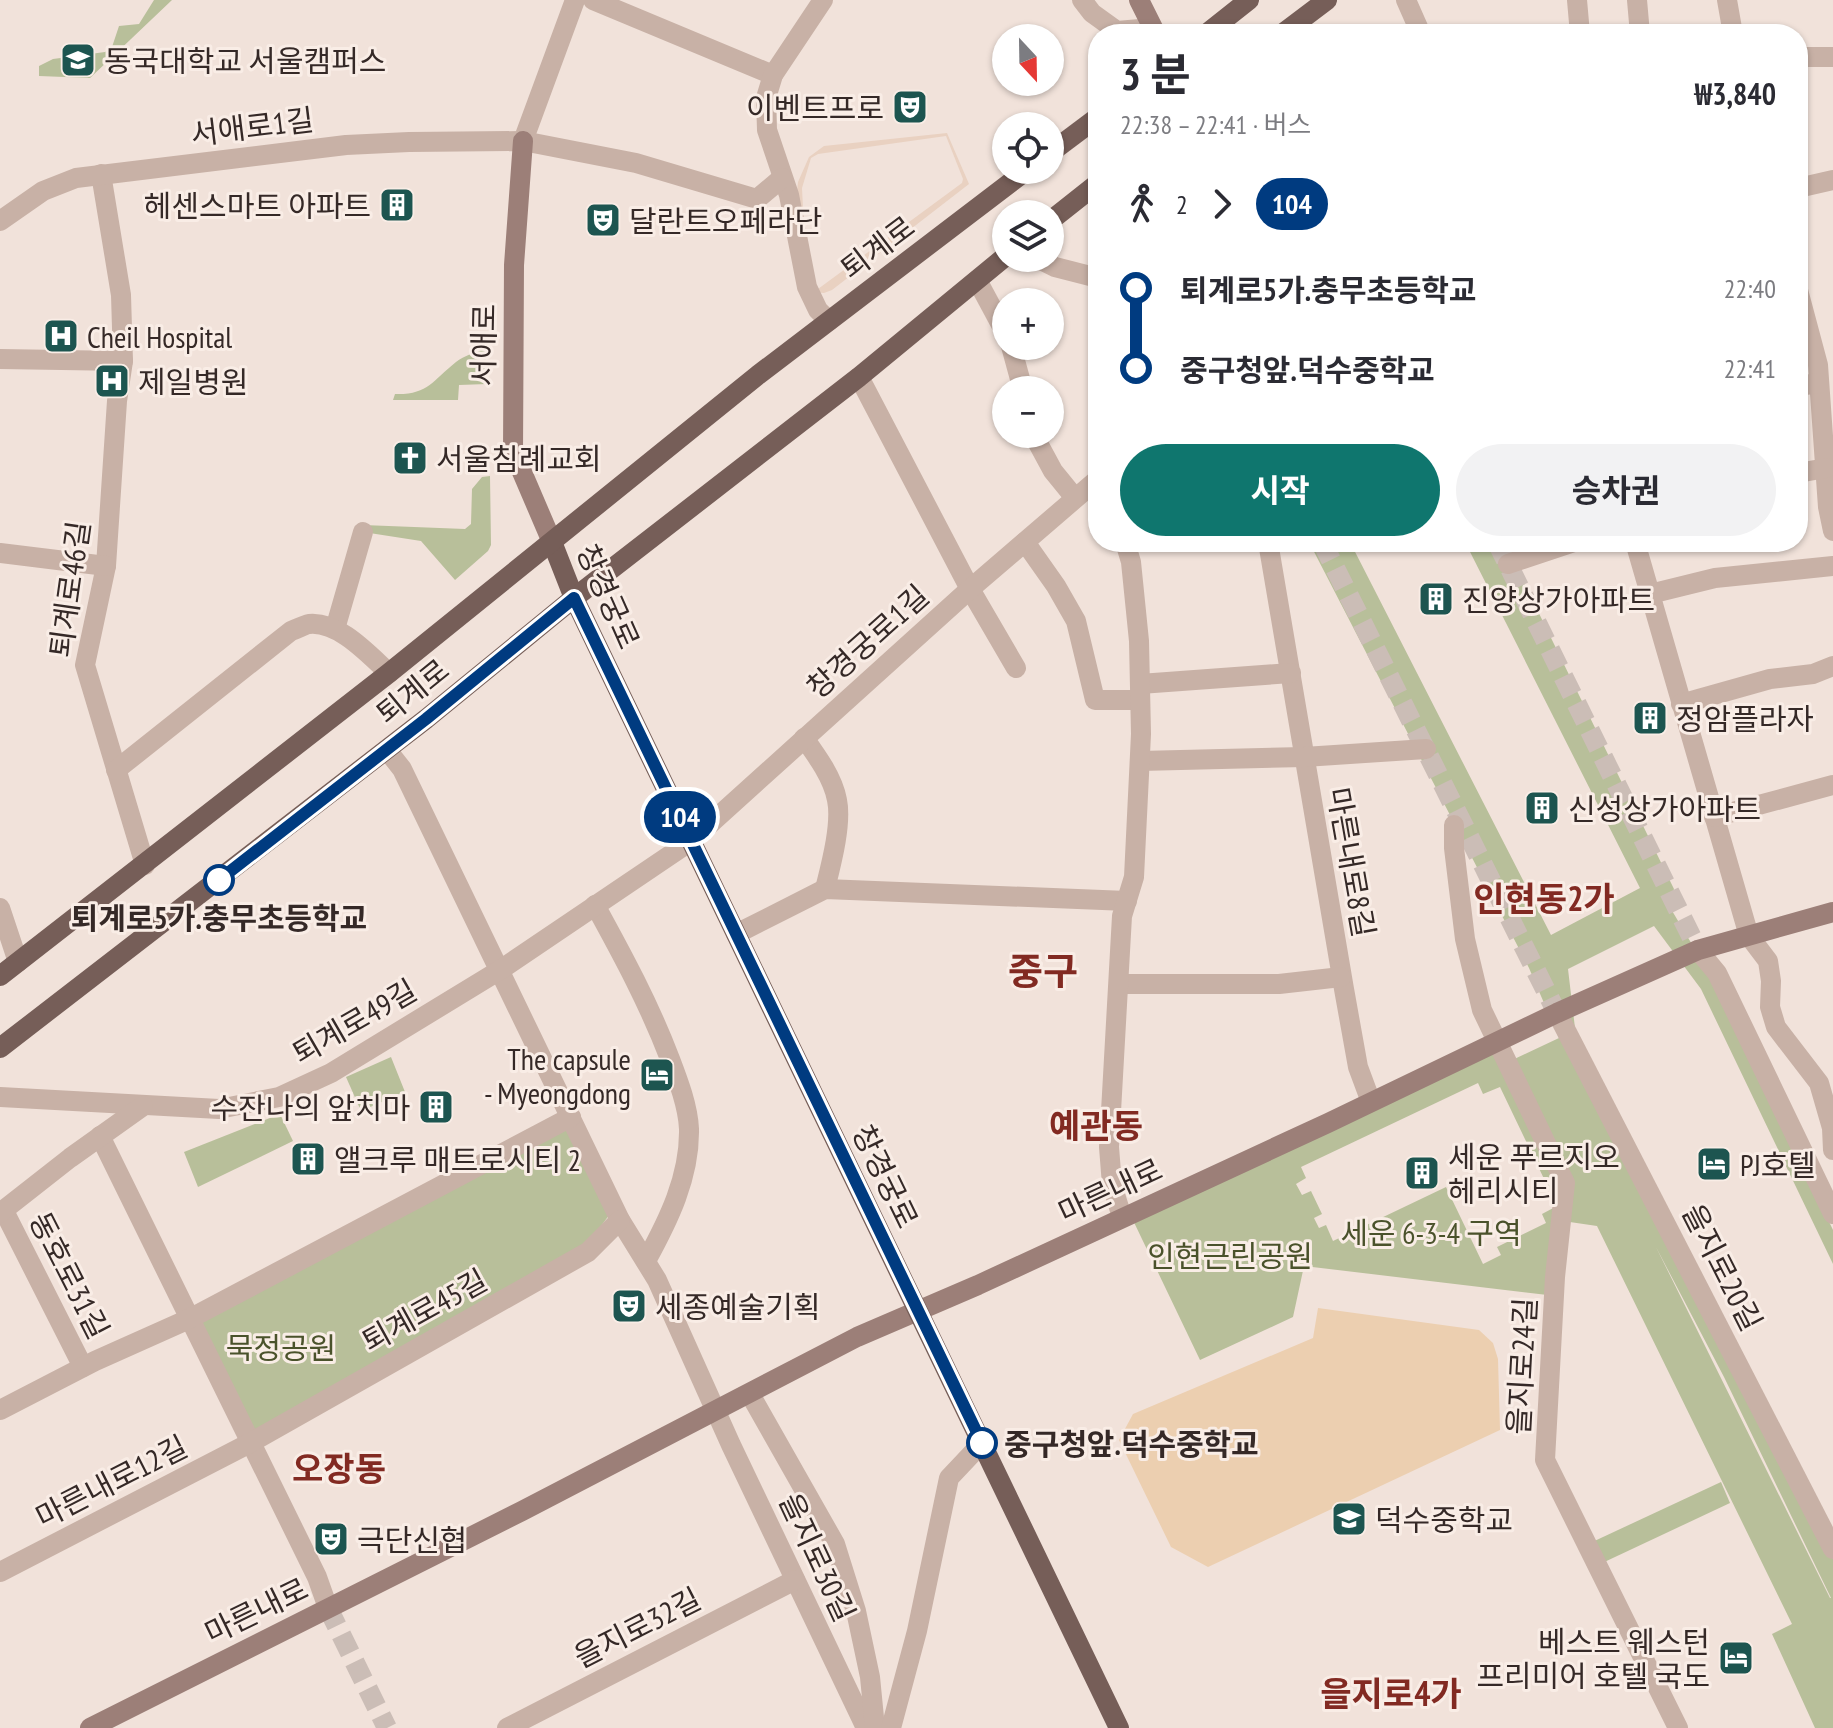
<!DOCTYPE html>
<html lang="ko">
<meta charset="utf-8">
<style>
body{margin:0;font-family:"PT Sans Narrow","Noto Sans KR",sans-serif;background:#f2f2f3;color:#2b2b33;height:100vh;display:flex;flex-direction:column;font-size:30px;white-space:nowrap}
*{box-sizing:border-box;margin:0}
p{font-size:26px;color:#7c7c81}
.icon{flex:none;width:44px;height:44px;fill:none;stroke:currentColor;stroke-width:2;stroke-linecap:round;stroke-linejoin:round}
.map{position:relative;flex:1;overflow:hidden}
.drawer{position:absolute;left:1088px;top:24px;width:720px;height:528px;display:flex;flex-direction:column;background:#fff;border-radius:32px;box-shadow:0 2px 6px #0004}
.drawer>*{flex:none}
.badge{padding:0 16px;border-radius:26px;font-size:28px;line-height:52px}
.needle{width:52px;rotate:158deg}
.buttons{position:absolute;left:992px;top:24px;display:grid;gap:16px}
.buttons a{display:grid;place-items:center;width:72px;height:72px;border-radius:50%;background:#fff;box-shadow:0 2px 6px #0004;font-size:40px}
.map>.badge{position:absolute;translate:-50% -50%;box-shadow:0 0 0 4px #fff}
.legs{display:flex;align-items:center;gap:12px;height:88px;padding:0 32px;font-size:26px}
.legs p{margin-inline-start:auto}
.summary{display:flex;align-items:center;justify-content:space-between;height:136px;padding:0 32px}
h1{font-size:44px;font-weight:700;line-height:60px}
.cta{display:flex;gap:16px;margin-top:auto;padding:16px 32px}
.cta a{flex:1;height:92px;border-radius:48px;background:#0f766e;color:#fff;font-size:32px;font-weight:700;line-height:92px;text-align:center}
.cta a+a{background:#f2f2f3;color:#2b2b33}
ul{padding:0 32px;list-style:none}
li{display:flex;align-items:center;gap:28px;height:80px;font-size:30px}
li i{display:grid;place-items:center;width:12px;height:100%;margin:0 10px;background:currentColor}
li i::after{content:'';width:20px;height:20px;margin:-10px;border:6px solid;border-radius:50%;background:#fff}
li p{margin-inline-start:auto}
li:first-child i{background:linear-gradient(#0000 50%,currentColor 0)}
li:last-child i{background:linear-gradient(currentColor 50%,#0000 0)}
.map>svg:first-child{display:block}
</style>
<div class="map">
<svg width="1833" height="1728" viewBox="0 0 1833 1728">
<rect width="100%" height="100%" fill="#f1e2da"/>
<g fill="#b8bf9a" fill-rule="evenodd">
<path d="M154,0H172L90,78L39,76V66L53,59L105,52L112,47L119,26L139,24Z"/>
<path d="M485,348L487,384L459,385L458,400H393L395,394C428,395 432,381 456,362C464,356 476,352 485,348Z"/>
<path d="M490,476L491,545L488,551L455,580L421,541L363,532V525L465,529L471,524L472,489L482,477Z"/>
<path d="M1309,542H1350L1551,935L1640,888L1465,542H1504L1674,889L1668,904L1712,978L1833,1230V1264L1701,989L1654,926L1568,969L1579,1062L1833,1559V1728H1815L1772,1634L1792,1624L1597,1226L1563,1221L1568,1184L1508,1062L1559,1038L1529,968ZM1656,1247L1724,1377L1831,1598H1830Z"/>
<path d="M1496,1041L1565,1183L1556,1296L1304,1266L1293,1317L1200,1360L1130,1214ZM1478,1083L1483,1094L1500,1087L1557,1206L1542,1214L1546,1223L1497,1247L1501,1255L1483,1264L1446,1187L1333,1241L1326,1225L1319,1228L1314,1218L1322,1214L1311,1191L1302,1195L1296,1184L1306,1178L1301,1167Z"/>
<path d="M391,1057L405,1092L361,1111L346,1077Z"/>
<path d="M280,1114L293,1141L198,1187L184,1152Z"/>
<path d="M567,1126L610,1214L586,1246L251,1434L196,1322Z"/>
<path d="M1721,1482L1730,1503L1598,1565L1588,1544Z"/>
</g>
<path fill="#eccfb0" d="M1318,1308L1479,1330L1493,1343L1498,1359L1500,1430L1208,1567L1171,1547L1119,1440L1133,1414L1313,1338Z"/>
<path fill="#e9d1c1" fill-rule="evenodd" d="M947,133L969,184L832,290L824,293L812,292L806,276L797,191L798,182L809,157L824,146ZM946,136L963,179L962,183L818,289L812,285L804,228L802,188L811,158L818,154Z"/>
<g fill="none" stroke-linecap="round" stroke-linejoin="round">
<g stroke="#cbbdb6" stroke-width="20" stroke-dasharray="20 10" stroke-linecap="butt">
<path d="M1322,542L1557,1013"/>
<path d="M1497,542L1698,950"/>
<path d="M328,1608L387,1728"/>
</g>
<g stroke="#c8b1a6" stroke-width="20">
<path d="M593,0L773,75"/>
<path d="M823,0L773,75L766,98L767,130L789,195L807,287L818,310L829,321"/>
<path d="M1082,0L1092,13L1117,31L1152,28"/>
<path d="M1406,0L1421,34"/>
<path d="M1577,0L1580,34"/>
<path d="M1637,0L1640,34"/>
<path d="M1727,0L1733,34"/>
<path d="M1798,57H1833"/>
<path d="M523,141L575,0"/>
<path d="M101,174L121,295L123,361L117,401L106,566L85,665L145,865"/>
<path d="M1798,188L1833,180"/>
<path d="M0,221L43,191L76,178L346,145L409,142L523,141L636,163L757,199L782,178"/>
<path d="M1037,258L1055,267L1098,278"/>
<path d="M977,280L1006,334"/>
<path d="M1798,290L1818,365L1828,507L1833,531"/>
<path d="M1011,346L1023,390"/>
<path d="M0,359L123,361"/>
<path d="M859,377L970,589L1016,668"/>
<path d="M1798,386L1819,383"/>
<path d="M1033,434L1053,471L1075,498"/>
<path d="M1798,473L1826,468"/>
<path d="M1025,542L1056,586L1076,621L1095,700H1140"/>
<path d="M1268,542L1344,989L1358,1067L1371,1102"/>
<path d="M1635,542L1749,936L1768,961L1771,981L1770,1007L1776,1027L1819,1083L1832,1128L1833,1150"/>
<path d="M0,553L106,566"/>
<path d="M1508,564L1574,542"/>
<path d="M1650,594L1715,578L1833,566"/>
<path d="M335,629L363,532"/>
<path d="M1140,684L1291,673"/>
<path d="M1681,704L1770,679L1813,674L1833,666"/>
<path d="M804,738C817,756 833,778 837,800C842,824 831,865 825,889"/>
<path d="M387,750L402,769L620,1220L657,1280L731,1445L866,1728"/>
<path d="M1140,761L1304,757L1426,749"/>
<path d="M116,770L291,631C297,629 304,625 309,624C339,621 369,655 389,673"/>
<path d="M1714,817L1833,785"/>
<path d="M1454,825V848L1465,939L1482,1010L1565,1183L1555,1277L1545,1460L1678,1728"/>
<path d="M595,905C623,956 649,1004 670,1059C678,1080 688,1106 689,1129C690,1177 668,1221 646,1261"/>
<path d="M0,908L18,962"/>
<path d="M736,934L825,889L1127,901"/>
<path d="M1698,950L1717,973L1833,1214"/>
<path d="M1119,984H1279L1341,977"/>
<path d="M1557,1013L1833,1549"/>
<path d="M0,1097L219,1109L279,1097L331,1073L500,970L691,841L970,589L1098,479"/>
<path d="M100,1136L317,1577L328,1608"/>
<path d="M4,1211L83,1367"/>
<path d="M0,1213L70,1158L143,1106"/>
<path d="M1122,1217L1112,1185L1109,1147L1122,916L1134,877L1141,734L1139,641L1131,562L1125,542"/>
<path d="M750,1394L835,1544L856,1611L870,1677L875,1728"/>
<path d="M0,1410L95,1361L189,1319L571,1117"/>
<path d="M0,1572L250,1443L588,1252L620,1220"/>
<path d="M507,1728L795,1580"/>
<path d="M891,1728L917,1631L949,1478L982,1443"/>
</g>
<g stroke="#9c7f78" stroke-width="20">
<path d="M1139,0L1156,34"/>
<path d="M523,141L514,265L513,451L552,542"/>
<path d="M90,1728L522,1511L857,1337L978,1285L1328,1123L1557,1013L1698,950L1833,912"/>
</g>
<g stroke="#765e58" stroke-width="20">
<path d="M1206,34L1249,0"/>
<path d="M1282,34L1327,0"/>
<path d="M1050,153L1098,117"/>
<path d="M1050,221L1098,183"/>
<path d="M552,542L574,598L1119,1728"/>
<path d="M0,976L389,673L758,375L1027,170"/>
<path d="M0,1048L426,719L574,598L859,377L1006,256"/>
</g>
</g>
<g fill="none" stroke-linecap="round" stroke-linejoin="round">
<defs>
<path id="line-1" d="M219,880L426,719L574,598L982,1443"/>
</defs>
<use href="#line-1" stroke="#fff" stroke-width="18"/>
<use href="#line-1" stroke="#003b80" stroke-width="12"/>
</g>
<defs>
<symbol id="university-square" viewBox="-11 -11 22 22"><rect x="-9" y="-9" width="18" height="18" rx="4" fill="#1d5550" stroke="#f9ede6"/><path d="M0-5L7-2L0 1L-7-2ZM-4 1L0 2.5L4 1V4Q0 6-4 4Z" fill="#fff"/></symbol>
<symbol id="theatre-square" viewBox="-11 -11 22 22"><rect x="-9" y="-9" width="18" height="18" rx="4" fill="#1d5550" stroke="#f9ede6"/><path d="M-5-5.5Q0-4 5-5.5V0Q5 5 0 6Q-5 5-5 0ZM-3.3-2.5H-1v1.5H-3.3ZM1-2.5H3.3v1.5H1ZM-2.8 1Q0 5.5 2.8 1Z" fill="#fff"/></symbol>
<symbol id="building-square" viewBox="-11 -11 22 22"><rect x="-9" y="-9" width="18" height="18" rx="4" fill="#1d5550" stroke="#f9ede6"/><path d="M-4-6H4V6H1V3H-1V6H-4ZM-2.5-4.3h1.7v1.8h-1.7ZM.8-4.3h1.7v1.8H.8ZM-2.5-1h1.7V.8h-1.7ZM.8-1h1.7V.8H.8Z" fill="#fff"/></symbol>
<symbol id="hospital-square" viewBox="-11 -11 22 22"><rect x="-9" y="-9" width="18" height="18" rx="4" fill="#1d5550" stroke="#f9ede6"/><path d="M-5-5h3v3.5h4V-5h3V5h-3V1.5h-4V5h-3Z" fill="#fff"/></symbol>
<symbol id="church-square" viewBox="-11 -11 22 22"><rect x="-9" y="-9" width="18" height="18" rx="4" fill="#1d5550" stroke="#f9ede6"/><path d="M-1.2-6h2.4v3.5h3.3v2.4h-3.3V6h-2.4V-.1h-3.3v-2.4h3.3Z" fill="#fff"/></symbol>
<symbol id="hotel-square" viewBox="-11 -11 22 22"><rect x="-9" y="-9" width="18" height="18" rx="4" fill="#1d5550" stroke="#f9ede6"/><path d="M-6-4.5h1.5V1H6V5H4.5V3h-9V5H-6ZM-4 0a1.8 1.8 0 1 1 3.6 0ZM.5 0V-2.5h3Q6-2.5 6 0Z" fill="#fff"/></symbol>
<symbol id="school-square" viewBox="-11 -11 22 22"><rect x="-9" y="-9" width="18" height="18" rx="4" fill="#1d5550" stroke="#f9ede6"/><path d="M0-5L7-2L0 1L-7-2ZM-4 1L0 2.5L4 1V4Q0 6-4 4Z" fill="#fff"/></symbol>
</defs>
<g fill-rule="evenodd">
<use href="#university-square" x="58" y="40" width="40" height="40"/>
<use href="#theatre-square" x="890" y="87" width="40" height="40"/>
<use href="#building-square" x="377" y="185" width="40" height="40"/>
<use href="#theatre-square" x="583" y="200" width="40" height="40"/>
<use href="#hospital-square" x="41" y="316" width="40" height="40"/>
<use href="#hospital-square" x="92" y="361" width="40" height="40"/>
<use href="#church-square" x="390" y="438" width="40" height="40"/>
<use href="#building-square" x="1416" y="579" width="40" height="40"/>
<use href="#building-square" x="1630" y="698" width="40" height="40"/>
<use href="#building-square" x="1522" y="788" width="40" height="40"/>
<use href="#hotel-square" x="637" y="1055" width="40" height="40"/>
<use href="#building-square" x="416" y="1087" width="40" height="40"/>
<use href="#building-square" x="288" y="1139" width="40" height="40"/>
<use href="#hotel-square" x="1694" y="1144" width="40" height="40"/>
<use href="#building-square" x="1402" y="1153" width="40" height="40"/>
<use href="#theatre-square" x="609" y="1286" width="40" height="40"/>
<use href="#school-square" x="1329" y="1499" width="40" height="40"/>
<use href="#theatre-square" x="311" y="1519" width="40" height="40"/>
<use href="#hotel-square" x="1716" y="1638" width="40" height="40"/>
</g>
<g fill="#fff" stroke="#003b80" stroke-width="4">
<circle cx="219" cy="880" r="14"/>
<circle cx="982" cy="1443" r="14"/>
</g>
<g text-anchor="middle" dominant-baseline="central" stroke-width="6" stroke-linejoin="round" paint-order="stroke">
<g font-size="30" fill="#352927" stroke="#f9ede6" text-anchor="start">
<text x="104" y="60">동국대학교 서울캠퍼스</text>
<text x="884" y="107" text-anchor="end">이벤트프로</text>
<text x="371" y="205" text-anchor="end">헤센스마트 아파트</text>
<text x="629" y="220">달란트오페라단</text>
<text x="87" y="336">Cheil Hospital</text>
<text x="138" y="381">제일병원</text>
<text x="436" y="458">서울침례교회</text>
<text x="1462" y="599">진양상가아파트</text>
<text x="1676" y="718">정암플라자</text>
<text x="1568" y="808">신성상가아파트</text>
<text x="631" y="1058" text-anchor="end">The capsule<tspan x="631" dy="34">- Myeongdong</tspan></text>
<text x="410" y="1107" text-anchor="end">수잔나의 앞치마</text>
<text x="1448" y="1156">세운 푸르지오<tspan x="1448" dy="34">헤리시티</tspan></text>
<text x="334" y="1159">앨크루 매트로시티 2</text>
<text x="1740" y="1164">PJ호텔</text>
<text x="655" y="1306">세종예술기획</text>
<text x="1375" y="1519">덕수중학교</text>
<text x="357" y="1539">극단신협</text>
<text x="1710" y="1641" text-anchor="end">베스트 웨스턴<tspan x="1710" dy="34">프리미어 호텔 국도</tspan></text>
</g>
<g font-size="30" fill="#352927" stroke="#f9ede6">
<text transform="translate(252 126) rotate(-7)">서애로1길</text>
<text transform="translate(877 247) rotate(-37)">퇴계로</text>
<text transform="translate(483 345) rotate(-89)">서애로</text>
<text transform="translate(69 589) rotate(-82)">퇴계로46길</text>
<text transform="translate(609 596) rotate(66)">창경궁로</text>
<text transform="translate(867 641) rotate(-42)">창경궁로1길</text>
<text transform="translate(412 691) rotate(-39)">퇴계로</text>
<text transform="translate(1352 862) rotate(80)">마른내로8길</text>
<text transform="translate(354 1021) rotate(-30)">퇴계로49길</text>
<text transform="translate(886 1176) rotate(64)">창경궁로</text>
<text transform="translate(1110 1190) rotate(-25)">마른내로</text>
<text transform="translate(1723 1267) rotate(63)">을지로20길</text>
<text transform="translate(70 1275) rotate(63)">동호로31길</text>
<text transform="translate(424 1310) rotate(-29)">퇴계로45길</text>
<text transform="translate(1521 1366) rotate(-87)">을지로24길</text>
<text transform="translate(111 1481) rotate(-27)">마른내로12길</text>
<text transform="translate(818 1557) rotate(65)">을지로30길</text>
<text transform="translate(256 1610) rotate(-26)">마른내로</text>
<text transform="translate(637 1627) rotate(-27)">을지로32길</text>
</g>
<g font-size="30" font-weight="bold" fill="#352927" stroke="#f9ede6">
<text x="219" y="917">퇴계로5가.충무초등학교</text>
<text x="1004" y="1443" text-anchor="start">중구청앞.덕수중학교</text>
</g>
<g font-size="30" fill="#4a522b" stroke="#f9ede6">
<text x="1431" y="1232">세운 6-3-4 구역</text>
<text x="1230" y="1255">인현근린공원</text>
<text x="281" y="1347">묵정공원</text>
</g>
<g font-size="34" font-weight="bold" fill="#822a22" stroke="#f9ede6">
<text x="1544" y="898">인현동2가</text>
<text x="1096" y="1125">예관동</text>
<text x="339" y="1468">오장동</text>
<text x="1391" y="1693">을지로4가</text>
</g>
<g font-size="38" font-weight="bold" fill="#822a22" stroke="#f9ede6">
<text x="1043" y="970">중구</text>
</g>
</g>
</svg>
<div class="buttons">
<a><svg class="needle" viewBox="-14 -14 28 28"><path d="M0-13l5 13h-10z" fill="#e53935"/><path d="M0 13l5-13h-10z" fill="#7c7c81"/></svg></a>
<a><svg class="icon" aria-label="locate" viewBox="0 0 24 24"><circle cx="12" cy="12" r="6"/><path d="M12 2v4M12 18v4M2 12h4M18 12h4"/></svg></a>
<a><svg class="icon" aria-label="layers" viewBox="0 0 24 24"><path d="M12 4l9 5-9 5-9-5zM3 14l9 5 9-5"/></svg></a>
<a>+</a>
<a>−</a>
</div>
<b class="badge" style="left:680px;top:817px;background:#003b80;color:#fff">104</b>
<section class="drawer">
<div class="summary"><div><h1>3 분</h1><p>22:38 – 22:41 · 버스</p></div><b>₩3,840</b></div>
<div class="legs"><svg class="icon" aria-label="walk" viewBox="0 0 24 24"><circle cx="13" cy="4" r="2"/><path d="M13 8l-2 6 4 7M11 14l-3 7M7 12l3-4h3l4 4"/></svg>2<svg class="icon" aria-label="forward" viewBox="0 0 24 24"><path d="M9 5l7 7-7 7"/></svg><b class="badge" style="background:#003b80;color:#fff">104</b></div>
<ul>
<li><i style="color:#003b80"></i><b>퇴계로5가.충무초등학교</b><p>22:40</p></li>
<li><i style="color:#003b80"></i><b>중구청앞.덕수중학교</b><p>22:41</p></li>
</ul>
<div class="cta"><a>시작</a><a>승차권</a></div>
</section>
</div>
